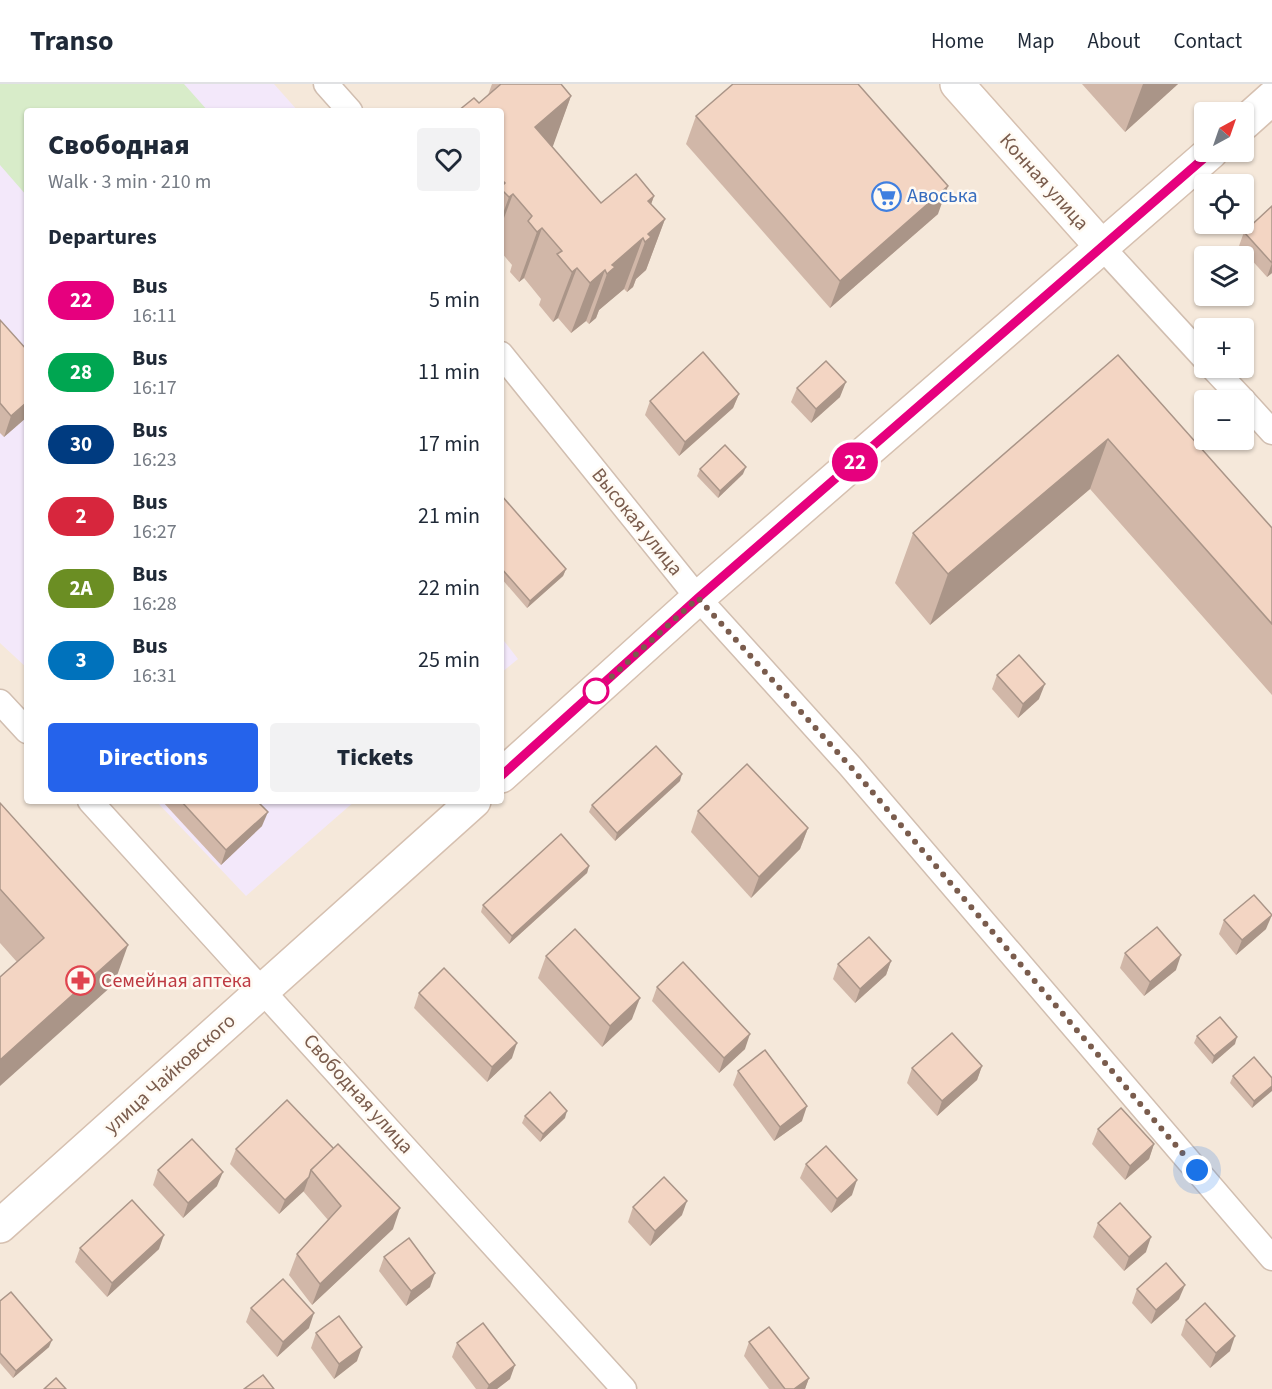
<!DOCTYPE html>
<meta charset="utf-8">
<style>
body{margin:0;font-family:"Source Sans 3",sans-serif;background:#f2f2f3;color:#1f2937;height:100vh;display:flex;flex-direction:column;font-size:22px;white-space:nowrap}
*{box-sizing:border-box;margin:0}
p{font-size:20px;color:#747a83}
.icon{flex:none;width:33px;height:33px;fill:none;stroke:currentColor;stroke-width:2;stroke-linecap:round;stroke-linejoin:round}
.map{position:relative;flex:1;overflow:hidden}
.side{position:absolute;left:24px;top:24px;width:480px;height:696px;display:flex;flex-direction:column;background:#fff;border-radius:6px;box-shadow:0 2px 4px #0004}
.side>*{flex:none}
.badge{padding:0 12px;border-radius:20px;font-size:21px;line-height:39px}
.needle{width:39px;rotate:40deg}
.buttons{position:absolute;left:1194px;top:18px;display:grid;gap:12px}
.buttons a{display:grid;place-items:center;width:60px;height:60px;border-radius:6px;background:#fff;box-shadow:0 2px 4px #0004;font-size:30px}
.you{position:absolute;width:30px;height:30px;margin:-15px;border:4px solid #fff;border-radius:50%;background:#1a73e8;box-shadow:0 0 0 9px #1a73e833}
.map>.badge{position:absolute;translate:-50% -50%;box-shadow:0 0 0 3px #fff}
h2{padding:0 24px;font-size:22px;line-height:54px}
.round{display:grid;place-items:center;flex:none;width:63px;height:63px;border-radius:6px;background:#f2f2f3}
.head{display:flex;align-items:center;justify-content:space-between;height:102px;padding:0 24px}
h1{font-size:28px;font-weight:800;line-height:45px}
.cta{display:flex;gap:12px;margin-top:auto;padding:12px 24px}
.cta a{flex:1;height:69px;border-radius:6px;background:#2563eb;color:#fff;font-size:24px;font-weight:800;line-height:69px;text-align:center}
.cta a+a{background:#f2f2f3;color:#1f2937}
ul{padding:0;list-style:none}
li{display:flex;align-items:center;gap:18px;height:72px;padding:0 24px}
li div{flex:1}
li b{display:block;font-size:22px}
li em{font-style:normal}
li .badge{min-width:66px;font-weight:700;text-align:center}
header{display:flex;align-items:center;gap:36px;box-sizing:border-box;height:84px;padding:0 30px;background:#fff;border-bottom:2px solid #e0e1e3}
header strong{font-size:28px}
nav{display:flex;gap:33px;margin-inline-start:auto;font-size:21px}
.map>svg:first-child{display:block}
</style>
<header>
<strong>Transo</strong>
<nav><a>Home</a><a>Map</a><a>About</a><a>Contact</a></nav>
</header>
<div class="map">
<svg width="1272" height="1305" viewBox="0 0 1272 1305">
<rect width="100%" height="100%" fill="#fdf6ec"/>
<path fill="#f5e8da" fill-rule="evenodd" d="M0,0H1272V1305H0ZM27,27H501V717H27ZM1204,28H1244V68H1204ZM1204,100H1244V140H1204ZM1204,172H1244V212H1204ZM1204,244H1244V284H1204ZM1204,316H1244V356H1204Z"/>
<g fill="#f3e8fa">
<path d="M0,0H274L298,27H27V584L0,559Z"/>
<path d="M501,553L518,575L501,589Z"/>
<path d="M156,717H355L246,812Z"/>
</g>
<path fill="#d8ecc9" d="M0,0H184L208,27H27V112L0,81Z"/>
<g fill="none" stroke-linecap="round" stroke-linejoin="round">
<defs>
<g id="street">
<path d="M326,0L350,27"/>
<path d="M1102,163L1204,274"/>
<path d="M501,270L698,514L850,682L1272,1174"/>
<path d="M1213,284L1243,316"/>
<path d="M1244,317L1272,348"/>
<path d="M0,618L27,647"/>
<path d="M90,717L624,1305"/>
</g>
<g id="secondary">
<path d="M957,0L1102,163"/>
<path d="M1244,39L1272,14"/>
<path d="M501,692L698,514L1211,68"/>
<path d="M0,1142L474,717"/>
</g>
</defs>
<use href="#street" stroke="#d1beb0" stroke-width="27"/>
<use href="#secondary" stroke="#d6c0b0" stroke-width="36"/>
<use href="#street" stroke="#fff" stroke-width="24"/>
<use href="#secondary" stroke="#fff" stroke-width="33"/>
</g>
<g fill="#d1b7a8">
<path d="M492,0H561L571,12L552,63L601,119L654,112L651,120L665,135L646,186L636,195L633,203L627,208L624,205L599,226L596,234L589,240L586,237L571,249L558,234L553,238L539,221L541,215L524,194L519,198L510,188L512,181L501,168V27L488,11Z"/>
<path d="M1082,0H1178L1125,48Z"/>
<path d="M696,32L938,130L830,224L686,60Z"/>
<path d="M1272,122V189L1267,193L1239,162L1244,148Z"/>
<path d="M0,236L27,266V333L4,353L0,349Z"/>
<path d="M1118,271L1272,444V611L1090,405L930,541L895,499L913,449Z"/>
<path d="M797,304L840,313L811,339L791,318Z"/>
<path d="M739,310L733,324L679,372L645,331L650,317Z"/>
<path d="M700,385L743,390L718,414L697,392Z"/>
<path d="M501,411L566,485L563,492L527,524L501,494Z"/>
<path d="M997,591L1039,615L1018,634L992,605Z"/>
<path d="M680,697L615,757L589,728L592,721Z"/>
<path d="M162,717H257L262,742L221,781Z"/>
<path d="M0,719L114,900L17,878L0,859Z"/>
<path d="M698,727L808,744L800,765L751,814L691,748Z"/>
<path d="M589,782L587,789L509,860L481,828L483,821Z"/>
<path d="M1224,836L1266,845L1236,871L1219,850Z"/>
<path d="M1125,869L1176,886L1144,912L1120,884Z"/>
<path d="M546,872L632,935L602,963L538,894Z"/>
<path d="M891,877L886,891L855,919L833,895L838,880Z"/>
<path d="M657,903L745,965L719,989L652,917Z"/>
<path d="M419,909L512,974L487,998L414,924Z"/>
<path d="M1197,952L1235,960L1212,980L1194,959Z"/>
<path d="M982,982L977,996L937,1032L907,999L912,984Z"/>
<path d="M738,987L802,1037L774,1057L733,1001Z"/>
<path d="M1233,992L1272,994L1252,1024L1230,999Z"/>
<path d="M287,1016L393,1145L312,1221L289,1191L297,1170L328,1136L303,1107L279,1130L230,1080L236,1065Z"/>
<path d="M525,1032L565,1034L540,1058L522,1039Z"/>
<path d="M1098,1045L1154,1060L1149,1075L1125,1096L1092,1060Z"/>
<path d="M806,1080L852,1111L831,1129L800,1094Z"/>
<path d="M158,1086L217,1102L183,1134L153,1101Z"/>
<path d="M633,1123L682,1131L650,1162L628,1138Z"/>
<path d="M1098,1139L1146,1168L1124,1187L1093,1153Z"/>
<path d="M80,1164L159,1165L107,1213L75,1178Z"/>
<path d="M384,1173L430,1203L406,1222L379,1187Z"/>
<path d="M1137,1205L1179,1215L1151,1240L1132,1219Z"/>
<path d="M0,1217L49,1263L13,1294L0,1279Z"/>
<path d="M251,1224L309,1244L277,1273L246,1238Z"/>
<path d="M1186,1236L1230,1267L1210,1284L1181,1251Z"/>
<path d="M316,1249L357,1277L334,1295L311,1264Z"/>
<path d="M749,1258L809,1294L805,1305H769L744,1272Z"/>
<path d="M457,1259L510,1295L497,1305H476L452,1273Z"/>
</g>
<g fill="#aa9588">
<path d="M1143,0H1178L1125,48Z"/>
<path d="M571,12L553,62L516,94L535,43Z"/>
<path d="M948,102L938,130L830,224L840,197Z"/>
<path d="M513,110L501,142V135L509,113Z"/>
<path d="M654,112L637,159L643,154L624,205L599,226L596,234L589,240L607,190L612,181L648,117Z"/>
<path d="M665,135L646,186L636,195L633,203L627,208L648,150Z"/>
<path d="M542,144L524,194L519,198L537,148Z"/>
<path d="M1272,179V189L1267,193Z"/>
<path d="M577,184L558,234L553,238L572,188Z"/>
<path d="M605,186L586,237L571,249L590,199Z"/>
<path d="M846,298L840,313L811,339L816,325Z"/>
<path d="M739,310L733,324L679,372L685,358Z"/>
<path d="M27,318V333L4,353L11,332Z"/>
<path d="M1108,355L1090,405L930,541L948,490Z"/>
<path d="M746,383L743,390L718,414L720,407Z"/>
<path d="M566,485L563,492L527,524L530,517Z"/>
<path d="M1045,600L1039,615L1018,634L1023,620Z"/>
<path d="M682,690L680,697L615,757L617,749Z"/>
<path d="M268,728L262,742L221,781L226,766Z"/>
<path d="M808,744L800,765L751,814L759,793Z"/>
<path d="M589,782L587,789L509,860L512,852Z"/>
<path d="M1272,831L1266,845L1236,871L1242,856Z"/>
<path d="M128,861L114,900L0,1002V976Z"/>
<path d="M1181,871L1176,886L1144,912L1150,898Z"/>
<path d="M891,877L886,891L855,919L860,905Z"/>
<path d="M640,914L632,935L602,963L610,942Z"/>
<path d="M750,950L745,965L719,989L724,974Z"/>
<path d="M1237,953L1235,960L1212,980L1214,972Z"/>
<path d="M517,959L512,974L487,998L492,983Z"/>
<path d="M982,982L977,996L937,1032L942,1017Z"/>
<path d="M1272,1002V1007L1252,1024L1254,1017Z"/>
<path d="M807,1022L802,1037L774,1057L780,1043Z"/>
<path d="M567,1027L565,1034L540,1058L543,1050Z"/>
<path d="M1154,1060L1149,1075L1125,1096L1130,1082Z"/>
<path d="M223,1088L217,1102L183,1134L188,1119Z"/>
<path d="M309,1093L304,1107L279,1130L285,1116Z"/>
<path d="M857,1096L852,1111L831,1129L837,1115Z"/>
<path d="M687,1117L682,1131L650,1162L655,1147Z"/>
<path d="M400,1124L393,1145L312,1221L320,1200Z"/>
<path d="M164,1151L159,1165L107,1213L112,1199Z"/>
<path d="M1151,1153L1146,1168L1124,1187L1129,1173Z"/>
<path d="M435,1189L430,1203L406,1222L411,1207Z"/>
<path d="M1185,1201L1179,1215L1151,1240L1156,1226Z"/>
<path d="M314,1229L309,1244L277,1273L283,1258Z"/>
<path d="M1235,1252L1230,1267L1210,1284L1216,1269Z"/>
<path d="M52,1256L49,1263L13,1294L16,1287Z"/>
<path d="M362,1263L357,1277L334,1295L339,1280Z"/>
<path d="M515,1281L510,1295L497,1305H487L489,1301Z"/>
<path d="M809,1294L805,1305H794Z"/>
</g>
<g fill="#f3d5c3" stroke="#aa9588" stroke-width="1.5">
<path d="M501,0H561L571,12L535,43L601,119L636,90L654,112L648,117L665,135L648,150L651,153L645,158L643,154L612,181L615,183L607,190L605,186L590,199L577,184L572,188L557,170L562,167L542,144L537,148L528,137L532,132L513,110L509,113L501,105V103L505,99L501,95V27H458L474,14L479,19Z"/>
<path d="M733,0H858L948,102L840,197L696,32Z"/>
<path d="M1272,122V179L1244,148Z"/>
<path d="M0,236L27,266V318L11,332L0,319Z"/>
<path d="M703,268L739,310L685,358L650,317Z"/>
<path d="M1118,271L1272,444V540L1108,355L948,490L913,449Z"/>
<path d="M826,277L846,298L816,325L797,304Z"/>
<path d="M725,361L746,383L720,407L700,385Z"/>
<path d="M501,411L566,485L530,517L501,484Z"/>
<path d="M1019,571L1045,600L1023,620L997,591Z"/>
<path d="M656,662L682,690L617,749L592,721Z"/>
<path d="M747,680L808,744L759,793L698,727Z"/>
<path d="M181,717H257L268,728L226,766Z"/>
<path d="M0,719L128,861L0,976V893L44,854L0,805Z"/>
<path d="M561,750L589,782L512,852L483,821Z"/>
<path d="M1254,811L1272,831L1242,856L1224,836Z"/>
<path d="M1157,843L1181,871L1150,898L1125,869Z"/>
<path d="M575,845L640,914L610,942L546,872Z"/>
<path d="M869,853L891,877L860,905L838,880Z"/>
<path d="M683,878L750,950L724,974L657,903Z"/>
<path d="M444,884L517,959L492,983L419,909Z"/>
<path d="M1220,933L1237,953L1214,972L1197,952Z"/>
<path d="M952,949L982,982L942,1017L912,984Z"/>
<path d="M765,966L807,1022L780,1043L738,987Z"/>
<path d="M1254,973L1272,994V1002L1254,1017L1233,992Z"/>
<path d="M550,1008L567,1027L543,1050L525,1032Z"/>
<path d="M287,1016L334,1065L311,1086L309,1093L285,1116L236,1065Z"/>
<path d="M1121,1024L1154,1060L1130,1082L1098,1045Z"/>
<path d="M192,1055L223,1088L188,1119L158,1086Z"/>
<path d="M338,1060L400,1124L320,1200L297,1170L341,1122L311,1086Z"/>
<path d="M826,1062L857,1096L837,1115L806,1080Z"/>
<path d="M664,1093L687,1117L655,1147L633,1123Z"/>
<path d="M132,1116L164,1151L112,1199L80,1164Z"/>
<path d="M1120,1119L1151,1153L1129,1173L1098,1139Z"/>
<path d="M409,1154L435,1189L411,1207L384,1173Z"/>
<path d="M1166,1179L1185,1201L1156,1226L1137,1205Z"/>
<path d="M283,1195L314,1229L283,1258L251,1224Z"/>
<path d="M11,1208L52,1256L16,1287L0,1269V1217Z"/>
<path d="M1205,1219L1235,1252L1216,1269L1186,1236Z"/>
<path d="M339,1232L362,1263L339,1280L316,1249Z"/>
<path d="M483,1239L515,1281L489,1301L457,1259Z"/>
<path d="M769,1243L809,1294L794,1305H785L749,1258Z"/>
<path d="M263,1291L274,1305H244Z"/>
<path d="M56,1294L66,1305H44Z"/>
</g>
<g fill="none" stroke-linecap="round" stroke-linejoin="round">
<defs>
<path id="line" d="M501,692L698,514L1211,68"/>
</defs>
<use href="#line" stroke="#fff" stroke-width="14"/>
<use href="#line" stroke="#e6007e" stroke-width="9"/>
<path stroke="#7a5c4d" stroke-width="6" stroke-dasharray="0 10.8" d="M596,607L698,514L850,682L1197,1086"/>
</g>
<defs>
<symbol id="supermarket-ring" viewBox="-11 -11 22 22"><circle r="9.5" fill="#fffaf3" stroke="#3f7fe0" stroke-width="1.5"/><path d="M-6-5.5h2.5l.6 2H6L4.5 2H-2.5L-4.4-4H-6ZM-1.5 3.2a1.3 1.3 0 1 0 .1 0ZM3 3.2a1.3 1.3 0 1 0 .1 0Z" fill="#3f7fe0"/></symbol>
<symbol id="pharmacy-ring" viewBox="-11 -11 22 22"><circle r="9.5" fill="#fffaf3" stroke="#e0444e" stroke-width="1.5"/><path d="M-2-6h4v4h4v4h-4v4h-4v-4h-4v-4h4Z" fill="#e0444e"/></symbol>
</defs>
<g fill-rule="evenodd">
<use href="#supermarket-ring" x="870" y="96" width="33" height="33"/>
<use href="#pharmacy-ring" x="64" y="880" width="33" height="33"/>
</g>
<circle fill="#fff" stroke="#e6007e" stroke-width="3" cx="596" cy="607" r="12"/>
<g text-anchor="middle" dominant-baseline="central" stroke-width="5" stroke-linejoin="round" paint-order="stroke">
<g font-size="20" fill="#7a5c4d" stroke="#fffaf3">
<text transform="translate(1044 98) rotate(48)">Конная улица</text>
<text transform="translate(637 438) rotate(51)">Высокая улица</text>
<text transform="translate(170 990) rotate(-42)">улица Чайковского</text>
<text transform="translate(358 1010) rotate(48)">Свободная улица</text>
</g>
<g font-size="20" fill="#366cbe" stroke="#fffaf3" text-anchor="start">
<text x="907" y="112">Авоська</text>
</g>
<g font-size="20" fill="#be3a42" stroke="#fffaf3" text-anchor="start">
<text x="101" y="897">Семейная аптека</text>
</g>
</g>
</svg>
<div class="buttons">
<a><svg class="needle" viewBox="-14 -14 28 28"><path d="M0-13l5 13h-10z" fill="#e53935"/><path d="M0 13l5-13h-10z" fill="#747a83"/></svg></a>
<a><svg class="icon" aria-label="locate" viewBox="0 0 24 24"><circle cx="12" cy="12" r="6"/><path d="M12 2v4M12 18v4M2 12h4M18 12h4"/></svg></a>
<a><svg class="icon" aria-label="layers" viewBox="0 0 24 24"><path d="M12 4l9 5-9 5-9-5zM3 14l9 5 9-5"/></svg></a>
<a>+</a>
<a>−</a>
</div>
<div class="you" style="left:1197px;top:1086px"></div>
<b class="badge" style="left:855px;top:378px;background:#e6007e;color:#fff">22</b>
<section class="side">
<div class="head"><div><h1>Свободная</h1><p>Walk · 3 min · 210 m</p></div><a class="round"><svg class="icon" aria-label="heart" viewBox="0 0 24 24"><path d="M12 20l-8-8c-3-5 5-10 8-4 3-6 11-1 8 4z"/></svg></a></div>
<h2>Departures</h2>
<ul>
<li><span class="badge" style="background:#e6007e;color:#fff">22</span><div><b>Bus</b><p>16:11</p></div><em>5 min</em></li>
<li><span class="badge" style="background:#00a651;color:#fff">28</span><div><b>Bus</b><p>16:17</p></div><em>11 min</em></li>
<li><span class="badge" style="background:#003b80;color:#fff">30</span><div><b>Bus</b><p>16:23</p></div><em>17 min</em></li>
<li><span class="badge" style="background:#d7263d;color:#fff">2</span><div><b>Bus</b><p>16:27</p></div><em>21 min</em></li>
<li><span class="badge" style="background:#6b8e23;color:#fff">2А</span><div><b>Bus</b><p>16:28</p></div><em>22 min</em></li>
<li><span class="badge" style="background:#0072bc;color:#fff">3</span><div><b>Bus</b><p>16:31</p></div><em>25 min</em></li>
</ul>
<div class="cta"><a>Directions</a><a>Tickets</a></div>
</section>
</div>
